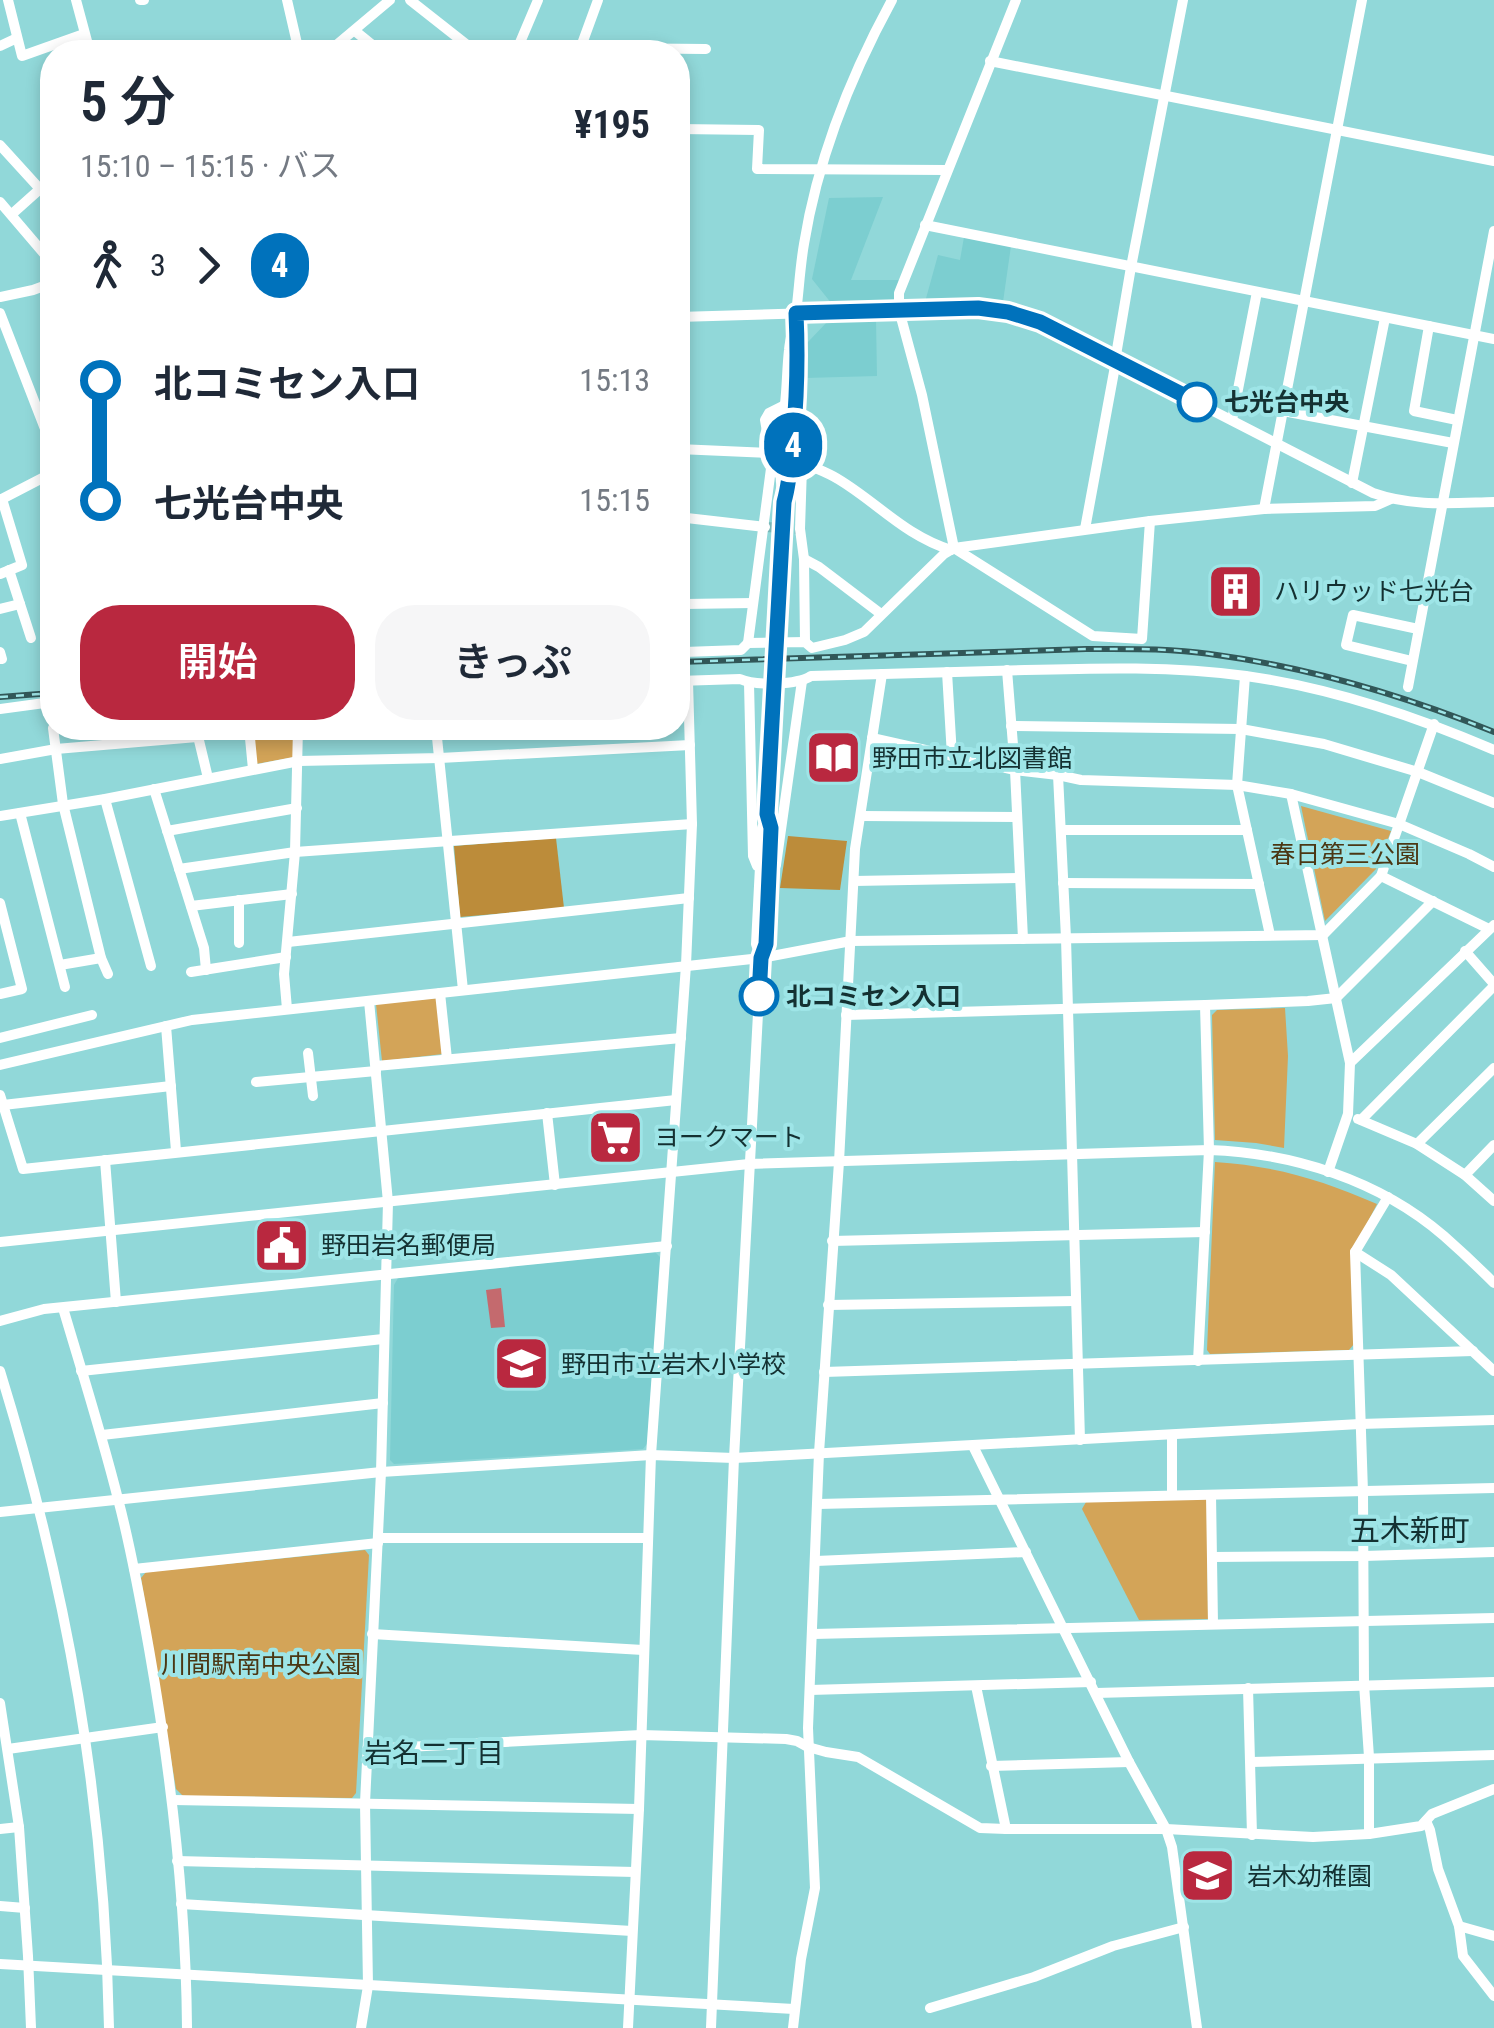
<!DOCTYPE html>
<html lang="ja">
<meta charset="utf-8">
<style>
body{margin:0;font-family:"Roboto Condensed","Noto Sans JP",sans-serif;background:#f6f6f7;color:#1f2937;height:100vh;display:flex;flex-direction:column;font-size:38px;white-space:nowrap}
*{box-sizing:border-box;margin:0}
p{font-size:32px;color:#747a83}
.icon{flex:none;width:55px;height:55px;fill:none;stroke:currentColor;stroke-width:2;stroke-linecap:round;stroke-linejoin:round}
.map{position:relative;flex:1;overflow:hidden}
.panel{position:absolute;left:40px;top:40px;width:650px;height:700px;display:flex;flex-direction:column;background:#fff;border-radius:40px;box-shadow:0 5px 15px #0003}
.panel>*{flex:none}
.badge{padding:0 20px;border-radius:32px;font-size:35px;line-height:65px}
.map>.badge{position:absolute;translate:-50% -50%;box-shadow:0 0 0 5px #fff}
.legs{display:flex;align-items:center;gap:15px;height:110px;padding:0 40px;font-size:32px}
.legs p{margin-inline-start:auto}
.summary{display:flex;align-items:center;justify-content:space-between;height:170px;padding:0 40px}
h1{font-size:55px;font-weight:600;line-height:75px}
.cta{display:flex;gap:20px;margin-top:auto;padding:20px 40px}
.cta a{flex:1;height:115px;border-radius:40px;background:#b9283f;color:#fff;font-size:40px;font-weight:600;line-height:115px;text-align:center}
.cta a+a{background:#f6f6f7;color:#1f2937}
ul{padding:0 40px;list-style:none}
li{display:flex;align-items:center;gap:35px;height:120px;font-size:38px}
li i{display:grid;place-items:center;width:15px;height:100%;margin:0 12px;background:currentColor}
li i::after{content:'';width:25px;height:25px;margin:-12px;border:8px solid;border-radius:50%;background:#fff}
li p{margin-inline-start:auto}
li:first-child i{background:linear-gradient(#0000 50%,currentColor 0)}
li:last-child i{background:linear-gradient(currentColor 50%,#0000 0)}
.map>svg:first-child{display:block}
</style>
<div class="map">
<svg width="1494" height="2028" viewBox="0 0 1494 2028">
<rect width="100%" height="100%" fill="#91d8d9"/>
<g fill="#7cced0">
<path d="M883,197L851,280H899L895,299L891,302L832,304L812,279L829,198Z"/>
<path d="M964,237L1011,246L1003,302H925L938,255L960,260Z"/>
<path d="M829,320H876L877,376L805,378L807,343Z"/>
<path d="M655,1252L661,1258L647,1444L643,1449L394,1464L390,1460L394,1285L398,1278Z"/>
</g>
<g fill="#d3a458">
<path d="M252,728H294L295,757L256,764Z"/>
<path d="M1301,806L1391,831L1376,869L1325,921Z"/>
<path d="M437,998L443,1054L382,1061L376,1004Z"/>
<path d="M1285,1008L1288,1056L1284,1148L1256,1143L1215,1140L1212,1015L1217,1010Z"/>
<path d="M1215,1162C1276,1166 1322,1180 1377,1204L1351,1255L1354,1344L1349,1350L1210,1354L1207,1350Z"/>
<path d="M1207,1499L1208,1619L1139,1620L1082,1509L1086,1502Z"/>
<path d="M365,1550L369,1555L356,1793L352,1798L183,1796L176,1789L141,1578L146,1572Z"/>
</g>
<g fill="#bc8c3a">
<path d="M788,836L847,841L840,890L780,888Z"/>
<path d="M556,838L564,908L460,917L454,846Z"/>
</g>
<path fill="#c46a6e" d="M501,1288L505,1327L491,1328L486,1290Z"/>
<g fill="none" stroke-linecap="round" stroke-linejoin="round">
<path stroke="#78b7b8" stroke-width="10" stroke-dasharray="10 5" stroke-linecap="butt" d="M765,527L800,529"/>
<g stroke="#fff" stroke-width="10">
<path d="M8,0L22,56L84,34"/>
<path d="M76,0L90,52"/>
<path d="M140,0H144"/>
<path d="M287,0L299,52"/>
<path d="M410,0L476,52"/>
<path d="M1016,0L899,293V310L922,395L954,548L1093,636L1142,639L1150,521"/>
<path d="M355,31L381,52"/>
<path d="M582,45L598,48L706,49"/>
<path d="M0,46L17,38"/>
<path d="M328,52L390,0"/>
<path d="M516,52L538,0"/>
<path d="M579,52L598,0"/>
<path d="M990,61L1494,161"/>
<path d="M678,129L759,130L757,169L947,170"/>
<path d="M0,145L40,189L12,214"/>
<path d="M0,202L52,263"/>
<path d="M925,225L1494,339"/>
<path d="M0,297L33,290L52,283"/>
<path d="M0,313L52,447"/>
<path d="M678,317L978,308L1008,312L1040,322L1373,493C1413,507 1452,503 1494,502"/>
<path d="M1429,326L1414,411L1457,420"/>
<path d="M1115,361L1131,267L1183,0"/>
<path d="M1283,411L1453,443"/>
<path d="M798,415L803,435L800,529L804,559L805,642"/>
<path d="M1232,420L1257,292"/>
<path d="M678,449L771,453"/>
<path d="M802,462C814,468 827,472 838,479C878,503 904,535 951,550"/>
<path d="M1352,483L1385,318"/>
<path d="M783,496C777,466 782,434 785,404C787,386 787,368 789,350C790,338 794,325 796,313C799,290 800,267 804,244C818,157 850,77 892,0"/>
<path d="M0,500L52,473"/>
<path d="M1264,509L1362,0"/>
<path d="M678,517L765,527"/>
<path d="M1085,529L1116,361"/>
<path d="M804,559L819,567L881,614"/>
<path d="M9,570L31,638"/>
<path d="M0,574L22,565L2,499"/>
<path d="M753,603L684,604V652L741,650L748,643L805,642L812,648L845,640L864,632L944,554L954,548L1150,521L1264,509L1375,506L1391,499"/>
<path d="M0,609L20,604"/>
<path d="M748,643L772,461L765,420L769,413L785,405"/>
<path d="M0,652L2,659H0"/>
<path d="M1412,661L1346,645L1353,615L1418,629"/>
<path d="M1007,670L1015,770L1023,939"/>
<path d="M947,672L952,756"/>
<path d="M1245,676L1237,785L1270,935"/>
<path d="M678,681L740,679C756,686 797,685 811,676C882,674 953,672 1025,670C1099,668 1173,666 1246,676C1332,688 1415,716 1494,750"/>
<path d="M749,683L753,856L757,866"/>
<path d="M1408,687L1494,231"/>
<path d="M0,709L52,702"/>
<path d="M1011,726L1241,729L1324,744L1418,772L1494,803"/>
<path d="M53,728L63,804L101,958L108,974"/>
<path d="M196,728L208,778"/>
<path d="M249,728L253,769"/>
<path d="M436,728L463,990"/>
<path d="M872,738L1015,770L1058,775L1081,780L1237,785L1291,794L1399,824L1469,854L1494,867"/>
<path d="M0,759L56,749L197,737"/>
<path d="M1058,775L1066,938L1080,1440"/>
<path d="M154,789L204,948L206,970"/>
<path d="M1291,794L1350,1063L1348,1114L1328,1172"/>
<path d="M105,799L151,966"/>
<path d="M20,813L65,987"/>
<path d="M0,816L105,799L299,761L440,758L690,745"/>
<path d="M861,816L1017,817"/>
<path d="M1061,830H1247"/>
<path d="M167,831L297,808"/>
<path d="M179,869L295,852L692,824"/>
<path d="M1381,876L1489,929"/>
<path d="M770,877L776,865L802,681"/>
<path d="M854,881L1020,878"/>
<path d="M1063,883L1259,884"/>
<path d="M0,903L22,989L0,994"/>
<path d="M191,906L292,894"/>
<path d="M288,942L689,898"/>
<path d="M239,943V900"/>
<path d="M1465,951L1494,984"/>
<path d="M761,958L756,944L762,828L767,815L784,502C790,481 791,461 793,439C796,397 798,355 796,313"/>
<path d="M60,965L101,958"/>
<path d="M191,972L286,957"/>
<path d="M440,993L447,1059"/>
<path d="M287,1009L284,974L295,852L298,728"/>
<path d="M846,1015L1205,1005L1308,1001L1336,998L1433,901"/>
<path d="M166,1026L176,1151"/>
<path d="M0,1038L92,1015"/>
<path d="M308,1053L313,1096"/>
<path d="M1350,1063L1494,925"/>
<path d="M0,1065L192,1020L761,958L851,941L1323,935L1381,876L1434,724"/>
<path d="M376,1066L681,1038"/>
<path d="M256,1082L376,1071"/>
<path d="M0,1095L23,1169L676,1100"/>
<path d="M3,1105L171,1086"/>
<path d="M547,1113L555,1185"/>
<path d="M1358,1119L1417,1144L1465,1175L1494,1201"/>
<path d="M1361,1120L1494,986"/>
<path d="M1417,1144L1494,1068"/>
<path d="M105,1160L116,1302"/>
<path d="M1465,1175L1494,1145"/>
<path d="M832,1241L1205,1232"/>
<path d="M0,1242L749,1164L1209,1150C1293,1153 1379,1180 1444,1236C1461,1251 1478,1267 1494,1283"/>
<path d="M1355,1252L1391,1275L1494,1371"/>
<path d="M828,1305L1075,1301"/>
<path d="M63,1308C82,1372 102,1435 118,1499C131,1548 140,1598 149,1649C171,1774 186,1901 187,2028"/>
<path d="M0,1321L44,1309L667,1246"/>
<path d="M1198,1361L1209,1150L1205,1005"/>
<path d="M0,1371C67,1588 105,1800 109,2028"/>
<path d="M81,1371L383,1339"/>
<path d="M824,1372L1473,1351"/>
<path d="M102,1435L383,1403"/>
<path d="M1172,1435V1495"/>
<path d="M973,1446L1129,1762L1166,1829L1172,1847L1197,2028"/>
<path d="M1211,1495L1213,1624"/>
<path d="M818,1504L1494,1488"/>
<path d="M0,1512L381,1472L651,1455L734,1458L1360,1424L1494,1420"/>
<path d="M378,1538H648"/>
<path d="M1212,1557L1364,1556L1494,1552"/>
<path d="M816,1561L1026,1552"/>
<path d="M134,1569L378,1543"/>
<path d="M372,1634L643,1650"/>
<path d="M813,1634L1494,1618"/>
<path d="M976,1686L1006,1829"/>
<path d="M1248,1688L1252,1835"/>
<path d="M810,1690L1091,1682"/>
<path d="M1096,1693L1494,1682"/>
<path d="M0,1703L19,1827L28,1956L31,2028"/>
<path d="M8,1749L163,1727"/>
<path d="M367,1749L641,1735L786,1739L797,1741L808,1747L826,1752L858,1757L980,1828L1006,1829H1166L1313,1837L1369,1834L1421,1826L1432,1814L1494,1789"/>
<path d="M1251,1762L1494,1755"/>
<path d="M991,1766L1129,1762"/>
<path d="M173,1800L639,1809"/>
<path d="M1426,1821L1430,1830L1438,1869L1459,1926L1463,1956L1494,1996"/>
<path d="M0,1829L19,1827"/>
<path d="M1369,1834V1757L1364,1684L1363,1492L1355,1252L1388,1197"/>
<path d="M177,1861L635,1872"/>
<path d="M181,1904L632,1931"/>
<path d="M0,1906L25,1908"/>
<path d="M1459,1926L1494,1936"/>
<path d="M0,1964L794,2009"/>
<path d="M930,2008L1034,1977L1113,1946L1184,1927"/>
<path d="M361,2028L368,1986L365,1803L381,1472L388,1202L369,1001"/>
<path d="M628,2028L639,1809L651,1455L686,965L692,824L688,681"/>
<path d="M711,2028L734,1458L761,958L766,943L771,828L767,815"/>
<path d="M793,2028L801,1959L815,1888L808,1728L819,1453L839,1162L855,849L882,674"/>
</g>
<defs>
<g id="rail">
<path d="M678,662L1086,649C1127,649 1169,648 1210,654C1307,667 1403,695 1494,732"/>
<path d="M0,697L52,693"/>
</g>
</defs>
<use href="#rail" stroke="#315758" stroke-width="6"/>
<use href="#rail" stroke="#9ee5e7" stroke-width="2.5" stroke-dasharray="8" stroke-linecap="butt"/>
</g>
<g fill="none" stroke-linecap="round" stroke-linejoin="round">
<defs>
<path id="line-1" d="M759,996L761,958L766,944L771,828L767,814L784,502C790,481 791,461 793,439C797,397 798,355 796,313L978,308L1008,312L1040,322L1197,402"/>
</defs>
<use href="#line-1" stroke="#fff" stroke-width="22"/>
<use href="#line-1" stroke="#0072bc" stroke-width="15"/>
</g>
<defs>
<symbol id="building-square" viewBox="-11 -11 22 22"><rect x="-9" y="-9" width="18" height="18" rx="4" fill="#b9283f" stroke="#9ee5e7"/><path d="M-4-6H4V6H1V3H-1V6H-4ZM-2.5-4.3h1.7v1.8h-1.7ZM.8-4.3h1.7v1.8H.8ZM-2.5-1h1.7V.8h-1.7ZM.8-1h1.7V.8H.8Z" fill="#fff"/></symbol>
<symbol id="library-square" viewBox="-11 -11 22 22"><rect x="-9" y="-9" width="18" height="18" rx="4" fill="#b9283f" stroke="#9ee5e7"/><path d="M-6-4Q-3-5.5-.7-3.5V5Q-3 3-6 4ZM6-4Q3-5.5 .7-3.5V5Q3 3 6 4Z" fill="#fff"/></symbol>
<symbol id="supermarket-square" viewBox="-11 -11 22 22"><rect x="-9" y="-9" width="18" height="18" rx="4" fill="#b9283f" stroke="#9ee5e7"/><path d="M-6-5.5h2.5l.6 2H6L4.5 2H-2.5L-4.4-4H-6ZM-1.5 3.2a1.3 1.3 0 1 0 .1 0ZM3 3.2a1.3 1.3 0 1 0 .1 0Z" fill="#fff"/></symbol>
<symbol id="civic-square" viewBox="-11 -11 22 22"><rect x="-9" y="-9" width="18" height="18" rx="4" fill="#b9283f" stroke="#9ee5e7"/><path d="M-.6-6.5H3V-4.5H.6V-3L4-1V1h2V6H-6V1h2V-1L-.6-3ZM-1.2 2.5V6h2.4V2.5Z" fill="#fff"/></symbol>
<symbol id="school-square" viewBox="-11 -11 22 22"><rect x="-9" y="-9" width="18" height="18" rx="4" fill="#b9283f" stroke="#9ee5e7"/><path d="M0-5L7-2L0 1L-7-2ZM-4 1L0 2.5L4 1V4Q0 6-4 4Z" fill="#fff"/></symbol>
</defs>
<g fill-rule="evenodd">
<use href="#building-square" x="1204" y="560" width="63" height="63"/>
<use href="#library-square" x="802" y="726" width="63" height="63"/>
<use href="#supermarket-square" x="584" y="1106" width="63" height="63"/>
<use href="#civic-square" x="250" y="1214" width="63" height="63"/>
<use href="#school-square" x="490" y="1332" width="63" height="63"/>
<use href="#school-square" x="1176" y="1844" width="63" height="63"/>
</g>
<g fill="#fff" stroke="#0072bc" stroke-width="5">
<circle cx="1197" cy="402" r="18"/>
<circle cx="759" cy="996" r="18"/>
</g>
<g text-anchor="middle" dominant-baseline="central" stroke-width="8" stroke-linejoin="round" paint-order="stroke">
<g font-size="25" font-weight="bold" fill="#143132" stroke="#9ee5e7" text-anchor="start">
<text x="1224" y="402">七光台中央</text>
<text x="786" y="996">北コミセン入口</text>
</g>
<g font-size="25" fill="#143132" stroke="#9ee5e7" text-anchor="start">
<text x="1274" y="591">ハリウッド七光台</text>
<text x="872" y="758">野田市立北図書館</text>
<text x="654" y="1137">ヨークマート</text>
<text x="321" y="1245">野田岩名郵便局</text>
<text x="561" y="1364">野田市立岩木小学校</text>
<text x="1247" y="1876">岩木幼稚園</text>
</g>
<g font-size="25" fill="#4b3714" stroke="#9ee5e7">
<text x="1345" y="854">春日第三公園</text>
<text x="261" y="1664">川間駅南中央公園</text>
</g>
<g font-size="28" fill="#143132" stroke="#9ee5e7">
<text x="434" y="1753">岩名二丁目</text>
</g>
<g font-size="30" fill="#143132" stroke="#9ee5e7">
<text x="1410" y="1530">五木新町</text>
</g>
</g>
</svg>
<b class="badge" style="left:793px;top:445px;background:#0072bc;color:#fff">4</b>
<section class="panel">
<div class="summary"><div><h1>5 分</h1><p>15:10 – 15:15 · バス</p></div><b>¥195</b></div>
<div class="legs"><svg class="icon" aria-label="walk" viewBox="0 0 24 24"><circle cx="13" cy="4" r="2"/><path d="M13 8l-2 6 4 7M11 14l-3 7M7 12l3-4h3l4 4"/></svg>3<svg class="icon" aria-label="forward" viewBox="0 0 24 24"><path d="M9 5l7 7-7 7"/></svg><b class="badge" style="background:#0072bc;color:#fff">4</b></div>
<ul>
<li><i style="color:#0072bc"></i><b>北コミセン入口</b><p>15:13</p></li>
<li><i style="color:#0072bc"></i><b>七光台中央</b><p>15:15</p></li>
</ul>
<div class="cta"><a>開始</a><a>きっぷ</a></div>
</section>
</div>
